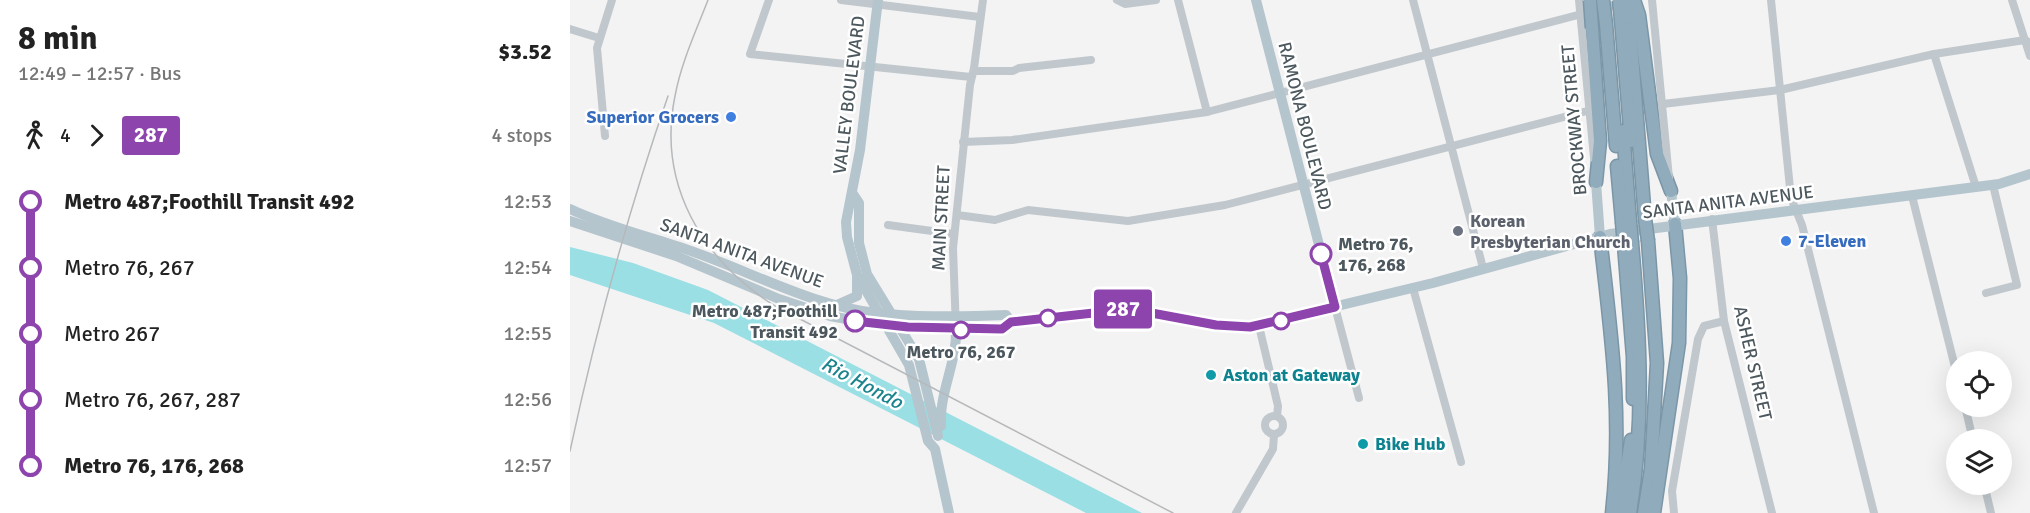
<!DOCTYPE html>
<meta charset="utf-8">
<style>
body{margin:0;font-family:Signika,sans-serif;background:#f6f6f6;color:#222;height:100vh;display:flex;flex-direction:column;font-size:22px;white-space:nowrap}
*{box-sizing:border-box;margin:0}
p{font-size:20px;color:#767676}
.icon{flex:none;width:33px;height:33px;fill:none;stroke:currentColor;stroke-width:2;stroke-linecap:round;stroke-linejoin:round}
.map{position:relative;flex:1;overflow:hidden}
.panel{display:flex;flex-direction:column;background:#fff;width:570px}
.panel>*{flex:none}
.badge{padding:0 12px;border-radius:4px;font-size:21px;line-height:39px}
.tools{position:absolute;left:1376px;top:351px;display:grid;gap:12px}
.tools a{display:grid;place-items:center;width:66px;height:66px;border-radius:50%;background:#fff;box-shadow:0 6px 24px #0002;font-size:30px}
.map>.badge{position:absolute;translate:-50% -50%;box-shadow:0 0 0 3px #fff}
.legs{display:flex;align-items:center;gap:9px;height:66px;padding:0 18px;font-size:20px}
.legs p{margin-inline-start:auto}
.head{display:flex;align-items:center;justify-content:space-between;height:102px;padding:0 18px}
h1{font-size:33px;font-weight:700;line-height:45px}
ul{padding:0 18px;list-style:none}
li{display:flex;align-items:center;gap:21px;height:66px;font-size:22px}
li i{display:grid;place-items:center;width:9px;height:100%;margin:0 8px;background:currentColor}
li i::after{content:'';width:15px;height:15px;margin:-8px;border:4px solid;border-radius:50%;background:#fff}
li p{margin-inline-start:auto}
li:first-child i{background:linear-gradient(#0000 50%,currentColor 0)}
li:last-child i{background:linear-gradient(currentColor 50%,#0000 0)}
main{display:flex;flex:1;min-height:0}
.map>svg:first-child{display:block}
</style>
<main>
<section class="panel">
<div class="head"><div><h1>8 min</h1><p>12:49 – 12:57 · Bus</p></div><b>$3.52</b></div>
<div class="legs"><svg class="icon" aria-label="walk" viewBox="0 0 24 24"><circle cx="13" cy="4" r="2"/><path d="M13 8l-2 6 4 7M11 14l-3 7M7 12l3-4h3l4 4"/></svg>4<svg class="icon" aria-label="forward" viewBox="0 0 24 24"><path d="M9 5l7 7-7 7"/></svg><b class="badge" style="background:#8e44ad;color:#fff">287</b><p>4 stops</p></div>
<ul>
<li><i style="color:#8e44ad"></i><b>Metro 487;Foothill Transit 492</b><p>12:53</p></li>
<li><i style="color:#8e44ad"></i><span>Metro 76, 267</span><p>12:54</p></li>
<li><i style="color:#8e44ad"></i><span>Metro 267</span><p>12:55</p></li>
<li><i style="color:#8e44ad"></i><span>Metro 76, 267, 287</span><p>12:56</p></li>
<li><i style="color:#8e44ad"></i><b>Metro 76, 176, 268</b><p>12:57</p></li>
</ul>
</section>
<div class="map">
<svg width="1460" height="513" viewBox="0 0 1460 513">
<rect width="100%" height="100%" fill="#f4f3f3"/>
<path fill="#99dfe4" d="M0,247L63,263L138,290L572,513H516L144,323L0,275Z"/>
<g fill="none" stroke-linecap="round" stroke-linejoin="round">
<defs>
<g id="highway">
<path d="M1069,15L1087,154L1101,191"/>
<path d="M1059,18L1075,219"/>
<path d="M1051,20L1061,141"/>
<path d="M1036,24L1046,146"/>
<path d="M1022,28L1030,141L1026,182"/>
<path d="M1053,131L1060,221"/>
<path d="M1047,166L1052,222"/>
<path d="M1030,237C1041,334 1053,415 1042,513"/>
<path d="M1054,245L1063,357V399"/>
<path d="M1050,513L1061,440"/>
<path d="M1060,513C1075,423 1070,334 1062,243"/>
<path d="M1074,513L1081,469L1087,363L1078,241"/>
<path d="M1084,513L1109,343L1110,278L1105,224"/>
</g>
</defs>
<use href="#highway" stroke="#7b96a7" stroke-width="15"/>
<g stroke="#c0c8cd" stroke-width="8">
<path d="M199,0L180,54L401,77"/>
<path d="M271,0L410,17"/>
<path d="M547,0L555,4L586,0"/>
<path d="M608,0L637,112"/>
<path d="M843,0L913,268"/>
<path d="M1009,0L1024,158"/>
<path d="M1082,0L1099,178"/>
<path d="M1201,0L1221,198L1232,225L1304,513"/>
<path d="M1442,0L1460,56"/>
<path d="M0,29L29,38"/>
<path d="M1364,54L1406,187"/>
<path d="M404,71H443L449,68L521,60"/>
<path d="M1093,104L1210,90L1364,54L1455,40L1460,43"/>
<path d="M35,136L27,48L42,0"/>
<path d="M393,142L442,140L637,112L1054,3"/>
<path d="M1342,196L1386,371"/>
<path d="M387,215L425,220L458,210L558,221L655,205L1021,110"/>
<path d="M1142,219L1154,321L1202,513"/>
<path d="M318,225L384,234"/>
<path d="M843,288L891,462"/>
<path d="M1416,293L1447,285L1423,185"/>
<path d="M765,307L789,398"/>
<path d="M689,326L708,406L707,416"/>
<path d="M386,330L383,248L400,85L404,68L413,0"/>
<path d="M1395,406L1403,440"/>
<circle cx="704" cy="425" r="9"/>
<path d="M1414,484L1421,513"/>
<path d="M666,513L703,449L704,435"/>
<path d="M1104,513L1102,491L1128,339L1134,326L1154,321"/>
</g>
<g stroke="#b5c5cd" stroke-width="10">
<path d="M308,0L290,150L276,222L277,237L287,275L339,365L358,441L365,449L379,513"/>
<path d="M686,0L765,307"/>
<path d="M1026,182L1030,237"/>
<path d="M1101,191L1105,224"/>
<path d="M283,194L289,203V243L297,274L349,359L368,436"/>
<path d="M0,209C38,227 81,237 121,251C182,272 242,306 307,313C349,318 394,316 436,315L441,322"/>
<path d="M0,221L106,256L209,299L260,316L315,326L386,330L432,329L441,322L560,309L657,326L680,327L863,283L1040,234L1429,184L1460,174"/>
<path d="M269,304L287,296V278"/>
<path d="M371,426C369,392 387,363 386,330"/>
</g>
<use href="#highway" stroke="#90abbb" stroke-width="12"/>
<g stroke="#b5b9bc" stroke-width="1.5">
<path d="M138,0C126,31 111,63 105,96C87,184 132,260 205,306L603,513"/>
<path d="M0,451C26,330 58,212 98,96"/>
</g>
<defs>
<g id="highway-bridge">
<path d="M1020,0L1022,28"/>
<path d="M1033,0L1036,24"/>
<path d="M1049,0L1051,20"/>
<path d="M1057,0L1059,18"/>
<path d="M1064,0L1069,15"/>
<path d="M1075,219L1078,241"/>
<path d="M1060,221L1062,243"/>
<path d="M1052,222L1054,245"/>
</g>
</defs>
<use href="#highway-bridge" stroke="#7b96a7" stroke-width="15" stroke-linecap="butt"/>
<use href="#highway-bridge" stroke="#90abbb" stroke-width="12"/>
</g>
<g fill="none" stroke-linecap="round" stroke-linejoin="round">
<defs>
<path id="line-1" d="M285,321L338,327L432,329L441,322L560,309L646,325L680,327L765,307L751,254"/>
</defs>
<use href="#line-1" stroke="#fff" stroke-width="14"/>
<use href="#line-1" stroke="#8e44ad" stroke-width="9"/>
</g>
<g fill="#3f7fe0" stroke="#fff" stroke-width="2">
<circle cx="161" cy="117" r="6"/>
<circle cx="1216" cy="241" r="6"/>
</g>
<circle fill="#6b7280" stroke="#fff" stroke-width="2" cx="888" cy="231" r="6"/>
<g fill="#fff" stroke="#8e44ad" stroke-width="3">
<circle cx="751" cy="254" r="10"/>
<circle cx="478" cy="318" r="8"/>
<circle cx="285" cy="321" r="10"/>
<circle cx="711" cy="321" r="8"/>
<circle cx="391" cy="330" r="8"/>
</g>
<g fill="#0f9aa8" stroke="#fff" stroke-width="2">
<circle cx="641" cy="375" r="6"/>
<circle cx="793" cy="444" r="6"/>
</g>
<g text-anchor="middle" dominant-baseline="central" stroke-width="5" stroke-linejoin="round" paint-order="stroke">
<g font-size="18" fill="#4c585e" stroke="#fff">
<text transform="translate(279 95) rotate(-83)">VALLEY BOULEVARD</text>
<text transform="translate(1004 120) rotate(-95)">BROCKWAY STREET</text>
<text transform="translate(735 126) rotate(76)">RAMONA BOULEVARD</text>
<text transform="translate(1158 202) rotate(-7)">SANTA ANITA AVENUE</text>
<text transform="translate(371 218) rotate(-87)">MAIN STREET</text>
<text transform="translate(172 253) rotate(20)">SANTA ANITA AVENUE</text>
<text transform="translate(1183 363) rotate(77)">ASHER STREET</text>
</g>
<g font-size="18" font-weight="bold" fill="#366cbe" stroke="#fff" text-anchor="end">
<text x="149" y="117">Superior Grocers</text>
<text x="1228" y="241" text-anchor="start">7-Eleven</text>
</g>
<g font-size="18" font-weight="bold" fill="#5b616d" stroke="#fff" text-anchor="start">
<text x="900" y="221">Korean<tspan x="900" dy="21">Presbyterian Church</tspan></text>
</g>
<g font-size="18" font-weight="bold" fill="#4c585e" stroke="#fff" text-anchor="start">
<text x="768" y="244">Metro 76,<tspan x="768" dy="21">176, 268</tspan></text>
<text x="268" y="311" text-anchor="end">Metro 487;Foothill<tspan x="268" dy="21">Transit 492</tspan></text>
<text x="391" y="352" text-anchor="middle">Metro 76, 267</text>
</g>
<g font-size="18" font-weight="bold" fill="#0d838f" stroke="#fff" text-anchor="start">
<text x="653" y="375">Aston at Gateway</text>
<text x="805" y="444">Bike Hub</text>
</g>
<g font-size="20" font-style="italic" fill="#1a838b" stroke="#fff">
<text transform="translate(292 383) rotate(28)">Rio Hondo</text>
</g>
</g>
</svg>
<div class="tools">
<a><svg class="icon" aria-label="locate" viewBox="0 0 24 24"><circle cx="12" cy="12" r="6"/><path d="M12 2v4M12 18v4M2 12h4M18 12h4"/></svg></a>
<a><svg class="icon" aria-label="layers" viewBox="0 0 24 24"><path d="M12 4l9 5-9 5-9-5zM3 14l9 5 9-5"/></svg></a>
</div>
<b class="badge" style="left:553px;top:309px;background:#8e44ad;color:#fff">287</b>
</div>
</main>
